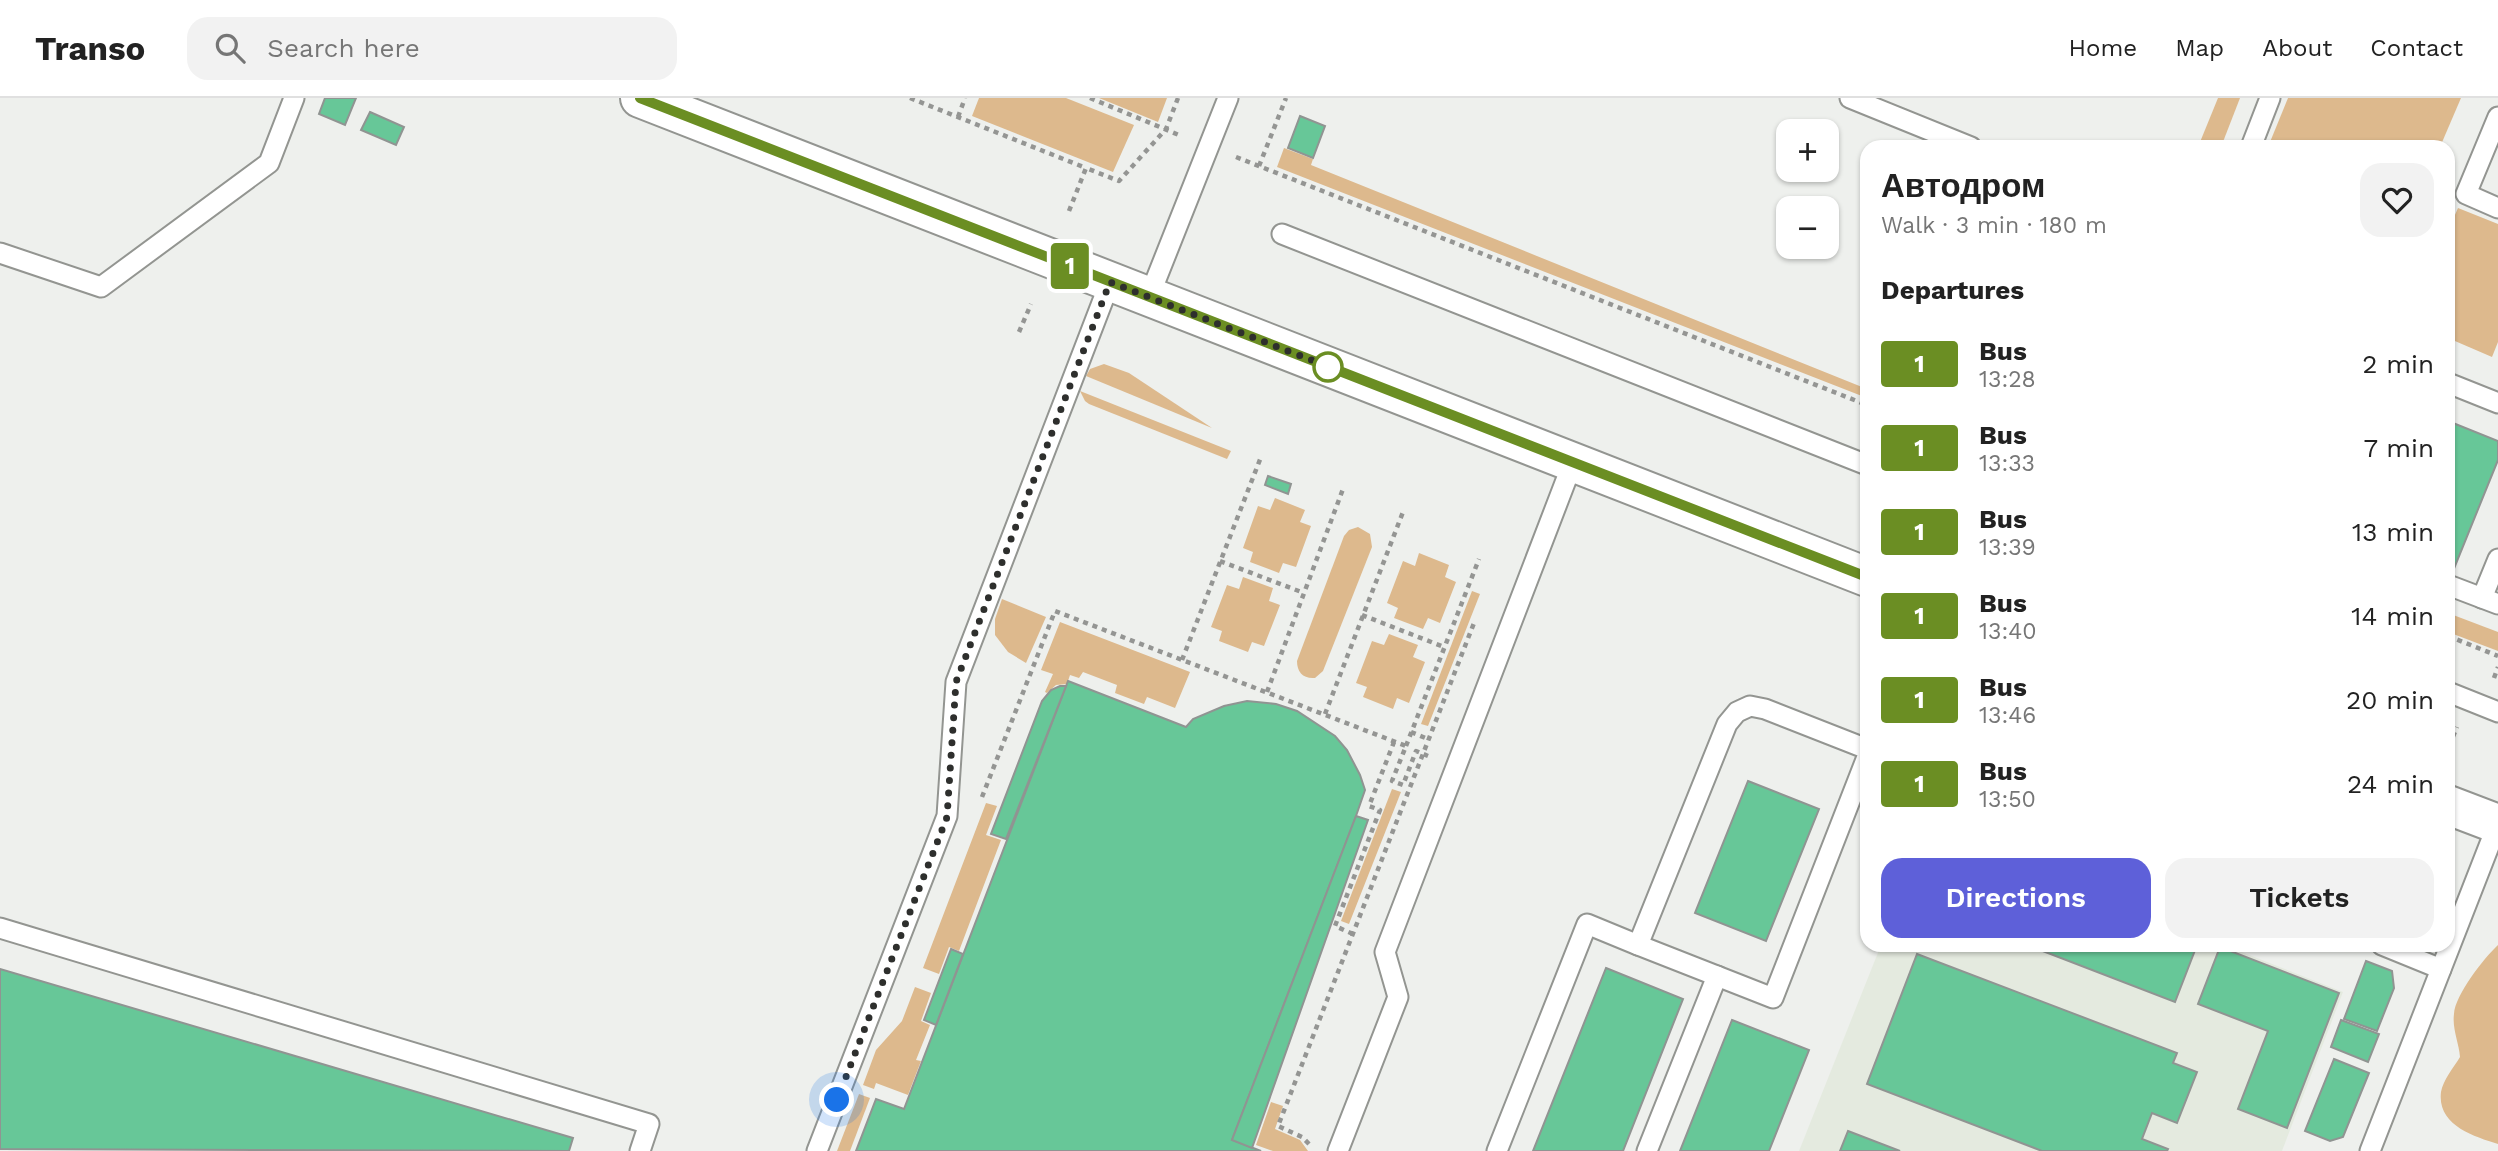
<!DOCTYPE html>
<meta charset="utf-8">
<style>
body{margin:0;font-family:"Work Sans",sans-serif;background:#f2f2f2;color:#222;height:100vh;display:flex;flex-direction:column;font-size:26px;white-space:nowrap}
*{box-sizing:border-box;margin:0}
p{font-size:23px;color:#767676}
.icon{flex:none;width:38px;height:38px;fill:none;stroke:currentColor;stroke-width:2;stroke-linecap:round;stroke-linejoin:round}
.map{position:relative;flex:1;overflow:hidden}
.panel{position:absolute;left:1860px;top:42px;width:595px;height:812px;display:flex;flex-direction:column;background:#fff;border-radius:21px;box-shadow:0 2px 5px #0004}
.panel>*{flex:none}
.badge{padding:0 14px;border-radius:5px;font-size:24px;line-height:46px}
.fabs{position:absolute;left:1776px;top:21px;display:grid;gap:14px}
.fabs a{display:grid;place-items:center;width:63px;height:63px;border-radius:14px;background:#fff;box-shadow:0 2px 5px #0004;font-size:35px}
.you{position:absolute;width:35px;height:35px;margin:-18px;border:5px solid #fff;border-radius:50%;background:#1a73e8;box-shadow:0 0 0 10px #1a73e833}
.map>.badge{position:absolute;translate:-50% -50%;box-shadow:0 0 0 4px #fff}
h2{padding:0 21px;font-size:26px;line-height:63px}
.round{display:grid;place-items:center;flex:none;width:74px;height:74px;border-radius:21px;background:#f2f2f2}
.headline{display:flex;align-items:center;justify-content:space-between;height:119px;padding:0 21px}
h1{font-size:33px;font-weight:600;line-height:52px}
.cta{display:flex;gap:14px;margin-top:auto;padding:14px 21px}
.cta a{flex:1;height:80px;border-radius:21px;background:#5e60d9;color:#fff;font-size:28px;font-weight:600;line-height:80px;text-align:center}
.cta a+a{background:#f2f2f2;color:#222}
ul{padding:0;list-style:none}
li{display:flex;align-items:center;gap:21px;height:84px;padding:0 21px}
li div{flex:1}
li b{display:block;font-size:26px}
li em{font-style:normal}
li .badge{min-width:77px;font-weight:700;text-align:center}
header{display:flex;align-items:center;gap:42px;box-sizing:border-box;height:98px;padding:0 35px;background:#fff;border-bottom:2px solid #e0e0e0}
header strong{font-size:33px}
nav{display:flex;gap:38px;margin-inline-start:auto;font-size:24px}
.search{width:490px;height:63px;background:#f2f2f2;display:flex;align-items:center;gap:18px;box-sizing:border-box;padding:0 24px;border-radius:21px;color:#767676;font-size:26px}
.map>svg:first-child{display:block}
</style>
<header>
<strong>Transo</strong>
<div class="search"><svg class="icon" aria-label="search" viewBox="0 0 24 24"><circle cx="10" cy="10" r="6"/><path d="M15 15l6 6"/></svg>Search here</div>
<nav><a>Home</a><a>Map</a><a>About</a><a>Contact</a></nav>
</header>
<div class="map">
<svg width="2498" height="1053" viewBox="0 0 2498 1053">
<rect width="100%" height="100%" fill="#eef0ed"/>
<path fill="#e4eadf" d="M1881,847H2224L2343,894L2282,1053H1799Z"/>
<g fill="#ddb98d">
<path d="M979,0H1066L1134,27L1113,74L972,18Z"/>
<path d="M1099,0H1167L1158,24Z"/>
<path d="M2218,0H2240L2221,49H2198Z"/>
<path d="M2288,0H2461L2440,49H2268Z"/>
<path d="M1284,50L1313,61L1311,67L1867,291V300L1277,69Z"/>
<path d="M2458,110L2498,126V244L2492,259L2448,240V133Z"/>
<path d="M1104,266L1129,275L1212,330L1086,278L1090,271Z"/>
<path d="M1080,293L1231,353L1227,361L1089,306L1085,303Z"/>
<path d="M1275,400L1305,412L1300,424L1311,428L1296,469L1283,465L1279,475L1250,464L1253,454L1243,450L1258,408L1270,412Z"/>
<path d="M1358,429L1370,436L1372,449L1323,573L1315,580C1303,581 1297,574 1297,563L1344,438L1349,432Z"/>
<path d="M1419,455L1449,467L1445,479L1456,484L1440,525L1428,520L1423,531L1394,520L1398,510L1387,505L1403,463L1415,468Z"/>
<path d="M1243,479L1273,490L1269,503L1280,507L1264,548L1252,544L1248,554L1219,543L1222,533L1211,529L1227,487L1239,491Z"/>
<path d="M1472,493L1480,496L1428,628L1421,626Z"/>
<path d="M1002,501L1046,519L1026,565L1008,554L995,537V521Z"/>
<path d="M2448,515L2498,534V553L2448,534Z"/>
<path d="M1060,524L1190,574L1175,610L1147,599L1144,606L1115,595L1117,587L1083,574L1079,580L1070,577L1067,586L1056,587L1047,595L1045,594L1053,576L1041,572Z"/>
<path d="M1389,536L1418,547L1413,559L1425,564L1409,605L1397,600L1393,611L1363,599L1367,589L1356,585L1372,543L1384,547Z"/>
<path d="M1392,691L1401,694L1349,826L1341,823Z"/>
<path d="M986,705L997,708L986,737L1001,742L959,853L949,849L939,876L923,870Z"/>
<path d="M2498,847V1046C2473,1038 2437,1027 2441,994C2443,982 2454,969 2460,959C2459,945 2452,931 2454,916C2455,897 2484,860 2498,847Z"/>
<path d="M915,889L931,895L921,923L930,927L916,962L921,963L908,997L876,985L874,991L863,987L876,952L902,923Z"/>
<path d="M859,996L870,1000L850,1053H837Z"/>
<path d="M1271,1004L1283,1008L1275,1031L1300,1042L1308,1053H1273L1256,1047Z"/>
</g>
<g fill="#67c798" stroke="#909492" stroke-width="2">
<path d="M325,0H356L345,27L319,16Z"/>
<path d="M370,14L404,29L396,47L361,32Z"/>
<path d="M1300,18L1325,28L1313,60L1288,50Z"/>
<path d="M2448,323L2498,343V362L2451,478L2448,477Z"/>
<path d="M1268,378L1291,386L1288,396L1265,387Z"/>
<path d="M1068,583L1186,629L1193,621L1224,608L1247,603L1276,606L1297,613L1335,638L1347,652L1360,677L1365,692L1356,718L1232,1042L1261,1053H856L876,1001L904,1011Z"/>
<path d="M1060,588H1066L1006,741L991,736L1042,603L1051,592Z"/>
<path d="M1748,683L1819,711L1766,843L1695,815Z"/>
<path d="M1356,718L1368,722L1252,1050L1232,1042Z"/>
<path d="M2027,847H2197L2175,904Z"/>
<path d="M2220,849L2339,895L2287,1030L2238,1011L2268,933L2198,906Z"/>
<path d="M951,851L963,856L936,927L924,922Z"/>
<path d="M1917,856L2177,955L2173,965L2197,974L2177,1025L2152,1015L2142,1041L2168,1051L2167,1053H2042L1867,986Z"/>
<path d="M2366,863L2392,873L2394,890L2377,933L2344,921Z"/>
<path d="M1606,870L1683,901L1623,1053H1533Z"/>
<path d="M0,871L573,1040L569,1053L0,1051Z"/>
<path d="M1732,922L1809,952L1769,1053H1680Z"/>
<path d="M2341,922L2379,936L2368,964L2331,949Z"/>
<path d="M2334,961L2369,975L2343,1039L2330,1043L2305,1033Z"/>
<path d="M1848,1033L1900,1053H1840Z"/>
</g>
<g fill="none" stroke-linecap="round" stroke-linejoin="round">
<defs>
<g id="service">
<path d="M1850,0L1971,49"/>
<path d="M2498,19L2466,96L2498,110"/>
<path d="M2251,49L2270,0"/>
<path d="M1282,136L1867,367"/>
<path d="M0,155L101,189L269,65L294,0"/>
<path d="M1149,199L1228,0"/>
<path d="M2448,285L2498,305"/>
<path d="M2448,487L2498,506"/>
<path d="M2482,500L2498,461"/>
<path d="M2448,594L2498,614"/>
<path d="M1867,651L1765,611L1750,608L1737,614L1727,626L1638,847L1773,900L1867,659"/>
<path d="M0,830L649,1026L640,1053"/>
<path d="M2382,847L2441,871"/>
<path d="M817,1053L947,718L956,584L1110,184"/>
<path d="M1338,1053L1398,899L1385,854L1573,364"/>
<path d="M1497,1053L1587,826L1638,847"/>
<path d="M1647,1053L1717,878"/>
<path d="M2370,1053L2498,725"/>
</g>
<g id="tertiary">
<path d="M640,0L1867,479"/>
<path d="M2448,707L2498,726"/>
</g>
</defs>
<use href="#service" stroke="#939591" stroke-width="23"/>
<use href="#tertiary" stroke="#939591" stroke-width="42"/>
<g stroke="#949593" stroke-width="4.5" stroke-dasharray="5 5" stroke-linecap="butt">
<path d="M910,0L1086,70"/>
<path d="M1090,0L1179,37"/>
<path d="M958,19L965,0"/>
<path d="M1236,59L1867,307"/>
<path d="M1259,68L1286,0"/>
<path d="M1069,113L1086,70L1119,83L1166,31L1178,0"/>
<path d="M1019,234L1031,206"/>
<path d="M1220,463L1304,495"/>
<path d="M1362,517L1444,549"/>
<path d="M2448,538L2498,558"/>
<path d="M1182,562L1261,359"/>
<path d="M2494,580L2498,569"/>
<path d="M1267,594L1343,391"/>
<path d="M1325,616L1403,414"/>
<path d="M1411,634L1428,641"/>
<path d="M1406,648L1479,461"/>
<path d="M2449,648L2457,629"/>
<path d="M982,699L1055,513L1406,648L1392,683L1403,687L1416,653L1428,658"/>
<path d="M1353,836L1335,828L1380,712L1369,708L1394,644"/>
<path d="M1309,1046L1302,1039L1278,1028L1474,525"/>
</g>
<use href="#service" stroke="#fff" stroke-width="19"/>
<use href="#tertiary" stroke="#fff" stroke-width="38"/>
</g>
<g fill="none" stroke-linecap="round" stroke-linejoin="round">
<defs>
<path id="line" d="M640,0L1867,479"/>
</defs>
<use href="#line" stroke="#fff" stroke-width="16"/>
<use href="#line" stroke="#6b8e23" stroke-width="10"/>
<path stroke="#2e2f2d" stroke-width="7" stroke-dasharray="0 12.6" d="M837,1002L947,719L956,584L1110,184L1332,270L1328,269"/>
</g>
<circle fill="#fff" stroke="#6b8e23" stroke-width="3.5" cx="1328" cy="269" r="14"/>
</svg>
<div class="fabs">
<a>+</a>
<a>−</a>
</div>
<div class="you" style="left:837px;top:1002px"></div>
<b class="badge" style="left:1070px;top:168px;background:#6b8e23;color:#fff">1</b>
<section class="panel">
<div class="headline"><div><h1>Автодром</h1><p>Walk · 3 min · 180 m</p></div><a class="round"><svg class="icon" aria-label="heart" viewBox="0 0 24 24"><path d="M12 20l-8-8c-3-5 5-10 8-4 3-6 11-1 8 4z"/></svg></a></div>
<h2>Departures</h2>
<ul>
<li><span class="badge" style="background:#6b8e23;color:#fff">1</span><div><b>Bus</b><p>13:28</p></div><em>2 min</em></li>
<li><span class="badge" style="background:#6b8e23;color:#fff">1</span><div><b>Bus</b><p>13:33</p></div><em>7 min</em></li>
<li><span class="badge" style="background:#6b8e23;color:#fff">1</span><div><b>Bus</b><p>13:39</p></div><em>13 min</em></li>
<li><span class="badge" style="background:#6b8e23;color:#fff">1</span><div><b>Bus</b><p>13:40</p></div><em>14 min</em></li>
<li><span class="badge" style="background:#6b8e23;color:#fff">1</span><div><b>Bus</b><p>13:46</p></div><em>20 min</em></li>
<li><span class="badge" style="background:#6b8e23;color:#fff">1</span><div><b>Bus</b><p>13:50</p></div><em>24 min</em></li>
</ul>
<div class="cta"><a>Directions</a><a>Tickets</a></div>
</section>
</div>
